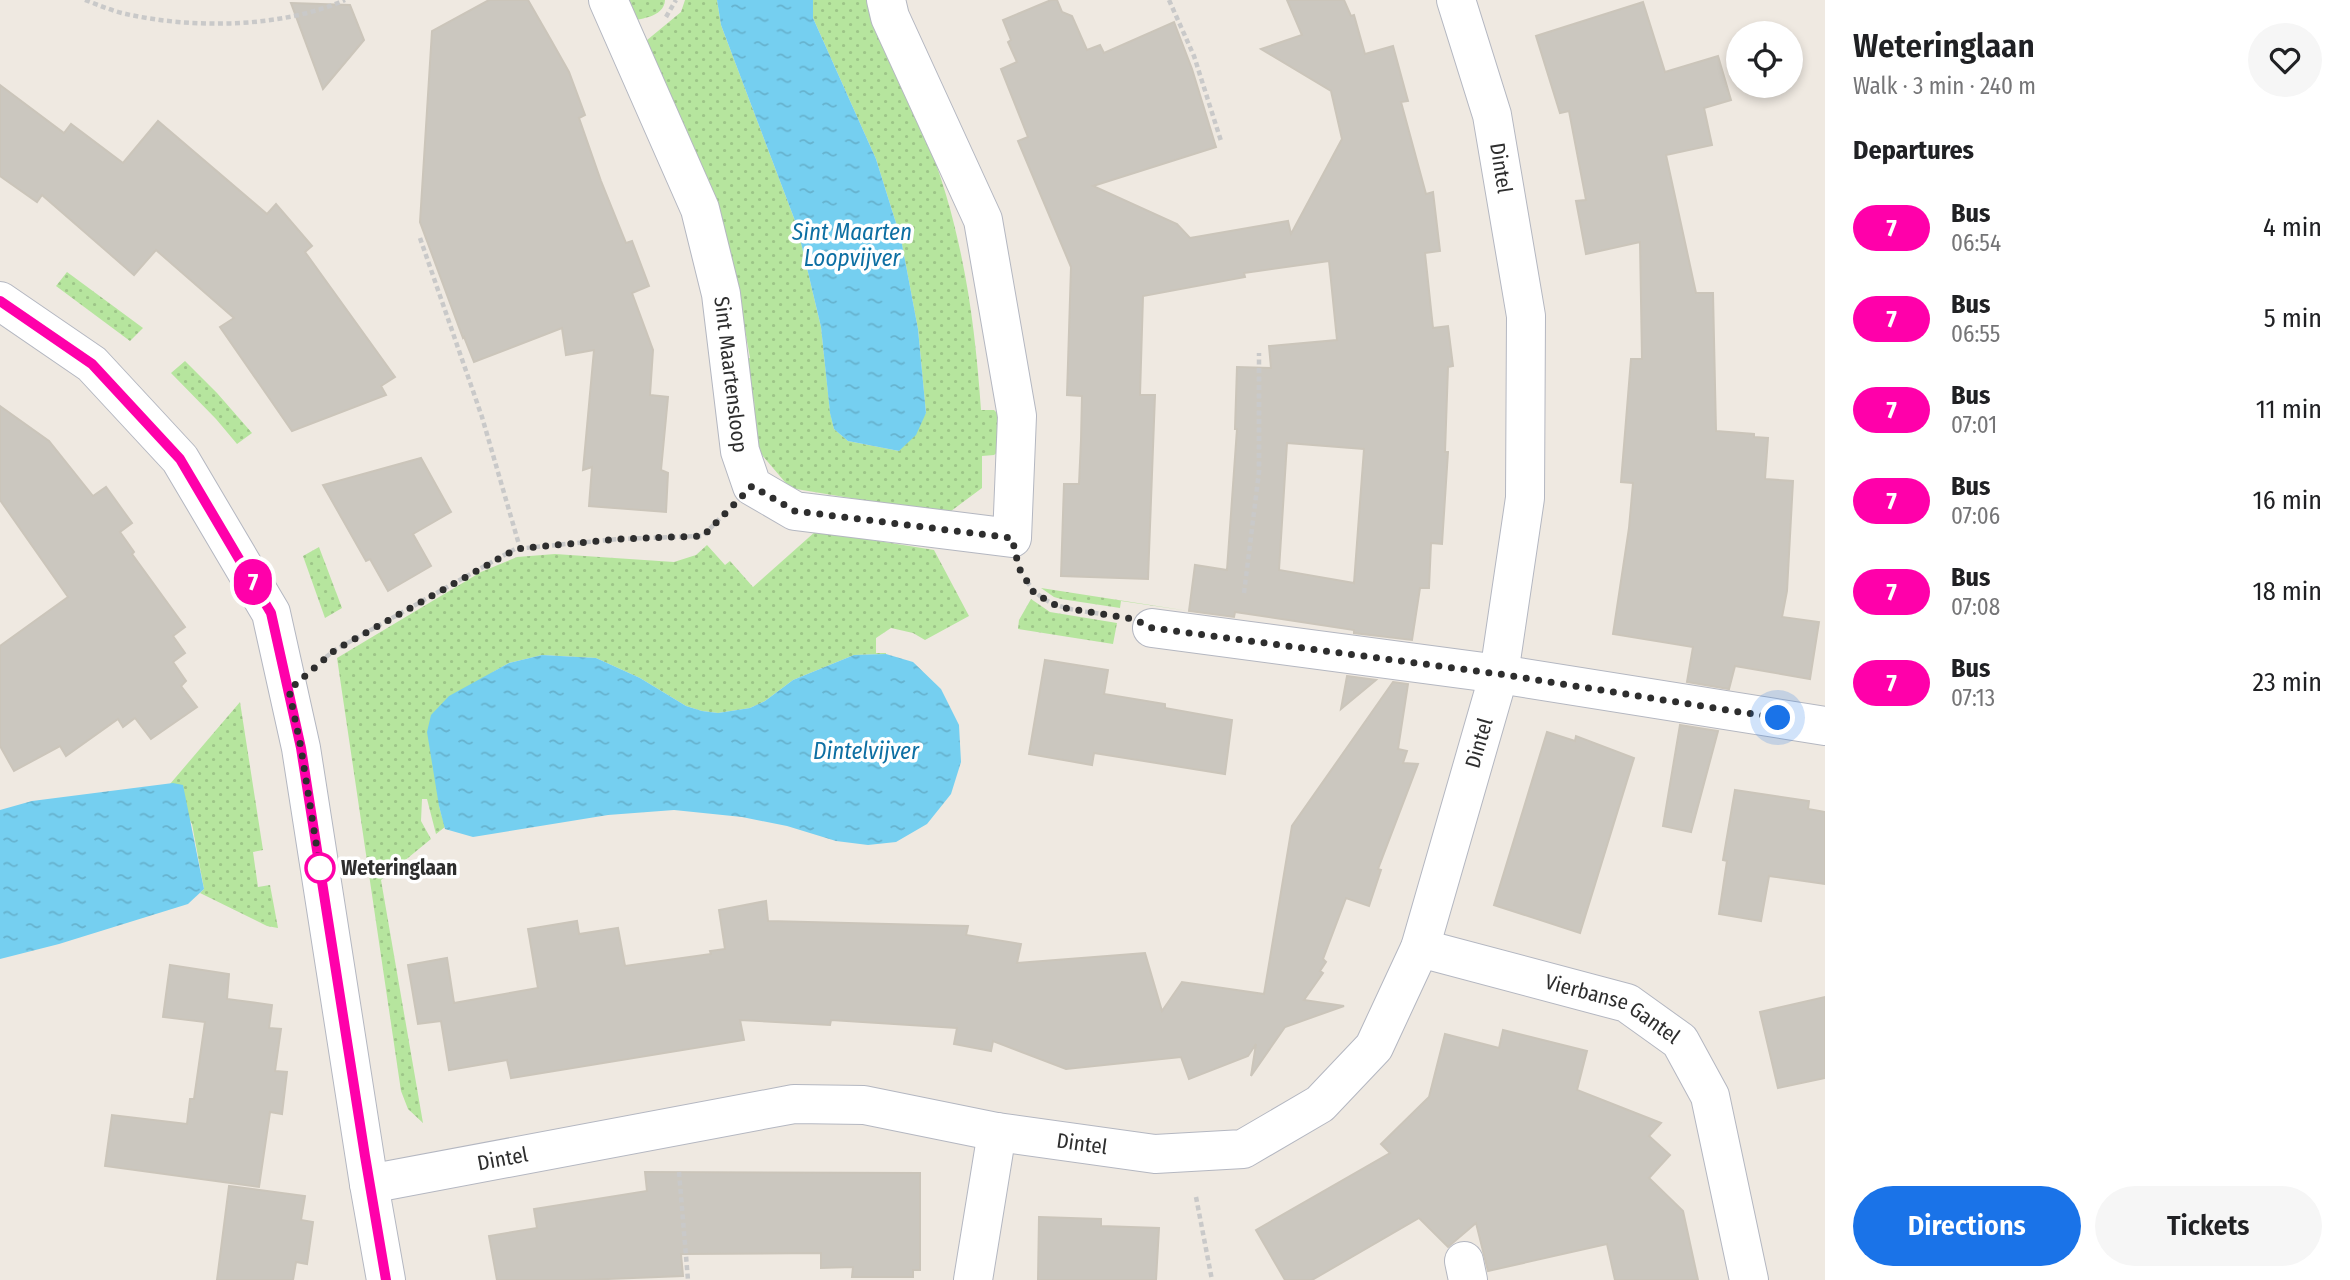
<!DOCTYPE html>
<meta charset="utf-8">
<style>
body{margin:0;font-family:"Fira Sans Condensed",sans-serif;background:#f6f6f6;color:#202124;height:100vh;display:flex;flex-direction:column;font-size:26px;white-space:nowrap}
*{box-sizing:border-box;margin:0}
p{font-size:23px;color:#757577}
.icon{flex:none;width:38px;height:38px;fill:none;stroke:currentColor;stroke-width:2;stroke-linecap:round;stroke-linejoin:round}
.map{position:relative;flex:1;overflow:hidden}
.drawer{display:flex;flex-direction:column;background:#fff;width:525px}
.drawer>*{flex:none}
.badge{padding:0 14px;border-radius:23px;font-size:24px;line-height:46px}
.controls{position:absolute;left:1726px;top:21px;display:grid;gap:14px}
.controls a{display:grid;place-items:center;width:77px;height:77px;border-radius:50%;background:#fff;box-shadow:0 4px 10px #0003;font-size:35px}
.you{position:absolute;width:35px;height:35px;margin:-18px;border:5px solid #fff;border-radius:50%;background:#1a73e8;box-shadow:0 0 0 10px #1a73e833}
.map>.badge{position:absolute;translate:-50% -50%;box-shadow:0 0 0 4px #fff}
h2{padding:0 28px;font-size:26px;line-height:63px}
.round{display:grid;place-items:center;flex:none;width:74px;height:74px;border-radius:37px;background:#f6f6f6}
.overview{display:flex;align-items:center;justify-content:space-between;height:119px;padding:0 28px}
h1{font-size:33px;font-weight:600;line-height:52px}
.button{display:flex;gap:14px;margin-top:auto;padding:14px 28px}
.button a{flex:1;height:80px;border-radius:42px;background:#1a73e8;color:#fff;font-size:28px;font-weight:600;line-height:80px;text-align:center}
.button a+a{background:#f6f6f6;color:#202124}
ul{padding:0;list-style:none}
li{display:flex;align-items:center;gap:21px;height:91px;padding:0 28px}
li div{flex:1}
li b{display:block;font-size:26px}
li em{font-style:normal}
li .badge{min-width:77px;font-weight:700;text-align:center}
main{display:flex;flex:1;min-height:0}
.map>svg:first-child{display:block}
</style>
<main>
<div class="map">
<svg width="1825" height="1280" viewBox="0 0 1825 1280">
<defs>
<pattern id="grass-dots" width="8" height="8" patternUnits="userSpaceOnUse" patternTransform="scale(1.75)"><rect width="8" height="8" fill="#b6e59e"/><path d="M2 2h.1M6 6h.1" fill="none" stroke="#9dc588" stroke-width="1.8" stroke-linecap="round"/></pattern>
<pattern id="water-ripples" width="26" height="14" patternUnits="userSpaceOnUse" patternTransform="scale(1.75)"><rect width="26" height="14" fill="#75cff0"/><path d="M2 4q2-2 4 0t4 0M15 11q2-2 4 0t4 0" fill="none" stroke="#66b2ce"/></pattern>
</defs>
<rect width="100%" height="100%" fill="#efe9e1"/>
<g fill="url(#grass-dots)">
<path d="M616,0H665C664,18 639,19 624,22Z"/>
<path d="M685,0H717L721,25L797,226L821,327L830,412L834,429L848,441L899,451L926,413L918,329L901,239L876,159L813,18V0H868L867,3C903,80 940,157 958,241C971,297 977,353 981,410H994L998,414L999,451L994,455L982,456V488L947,514L790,488L757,449L754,399H746L742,359L750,358L741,307L635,50L681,12Z"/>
<path d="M67,272L143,328L130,341L56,286Z"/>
<path d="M185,361L217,393L252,433L237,444L216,419L171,373Z"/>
<path d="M816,531L934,550L969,616L925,640L913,633L891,628L876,638V653H886V654L854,655L793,680L765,701L750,708L718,713L702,711L686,706L640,678L596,658L542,655L509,663L493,672L439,806L445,827L436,834L427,799H422L421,821L431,839L381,880L423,1123L408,1109L401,1091L337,658L481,572L517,557L555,554L674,562L696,555L707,545L725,565L730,561L753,587Z"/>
<path d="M319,547L342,608L325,618L303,556Z"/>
<path d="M1041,588L1189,611L1121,601L1120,608L1061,599L1054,597Z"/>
<path d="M1031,599L1050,612L1117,623L1113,644L1018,629L1019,620Z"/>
<path d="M240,702L263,850L253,852L258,887L270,885L278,928L267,926L200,893L204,889L192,824L170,784Z"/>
</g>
<g fill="url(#water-ripples)">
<path d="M717,0H813V18L876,159L901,239L918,329L926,413L916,435L899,451L848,441L834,429L830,413L821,327L797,226L721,25Z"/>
<path d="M886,654L913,662L941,689L959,725L961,762L951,794L927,824L896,842L868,845L836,841L787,826L742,817L674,810L608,815L473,837L445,829L439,806L427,732L431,715L449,696L509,663L542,655L596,658L640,678L686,706L702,711L718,713L750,708L765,701L793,680L854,655Z"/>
<path d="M173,783L183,785L204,889L188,904L59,944L0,959V810L32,801Z"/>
</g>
<g fill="#cbc7bf" stroke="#cbc5ba" stroke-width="2" fill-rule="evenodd">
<path d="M489,0H528L551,40L569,72L585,115L579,118L601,181L626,243L632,241L649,286L632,293L653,350L650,395L668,397L661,470L668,473L666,512L589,506L592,467L583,470L594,350L566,355L562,328L474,362L464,337L463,338L420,222L432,31Z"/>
<path d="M1051,0H1057L1062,12L1072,16L1087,50L1100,45L1104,53L1174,22L1192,69L1216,147L1093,186L1177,224L1190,238L1288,221L1291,234L1342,139L1331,91L1261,49L1302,35L1287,0H1344L1351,16L1354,15L1365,54L1393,46L1408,101L1401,102L1426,194L1433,192L1440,251L1425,253L1433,328L1448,326L1453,366L1448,367L1445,452H1448L1442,544L1431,543L1429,588H1420L1412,640L1354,633V630L1235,612L1234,617L1189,611L1195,565L1227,570L1237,429H1235L1237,367L1271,368L1269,346L1337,340L1329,261L1244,273L1245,277L1143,296L1140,395H1155L1148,579L1061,576L1064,484H1079L1081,440L1082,396L1067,395L1071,267L1018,141L1028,137L1001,69L1017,62L1008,42L1011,40L1003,20ZM1287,443L1364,449L1354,583L1279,570Z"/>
<path d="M1643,2L1665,72L1718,56L1731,100L1704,108L1712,145L1666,155L1696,293H1713L1716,431L1754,434V437L1768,438L1765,479L1793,481L1787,591L1782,617L1819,622L1810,679L1735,666L1729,689L1687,682L1693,647L1613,634L1629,528L1633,483L1621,482L1631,359H1642L1640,242L1586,254L1576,201L1586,200L1569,111L1560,113L1536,36Z"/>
<path d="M291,3L350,5L364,40L323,89Z"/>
<path d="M0,85L64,133L71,124L123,163L158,121L267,214L276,204L312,246L305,252L395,377L381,386L386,395L292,431L220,327L234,318L156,250L134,275L42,195L37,202L0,176Z"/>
<path d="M0,406L49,441L93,496L106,487L132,523L120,532L134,552L132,554L185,627L173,636L185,653L173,662L186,681L181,686L197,707L151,739L135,718L123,727L118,719L66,756L60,746L14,771L0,746V646L68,597L0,500Z"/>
<path d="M421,458L451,512L413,534L431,566L388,591L370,559L366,561L323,485Z"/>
<path d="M1045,660L1108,670L1104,694L1165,704V708L1232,720L1225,774L1094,753L1092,765L1029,754Z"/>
<path d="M1347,676L1376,680L1341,709Z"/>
<path d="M1393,682L1408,684L1398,749L1407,751L1403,763L1418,764L1378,869L1381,870L1369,906L1346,898L1323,959L1326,962L1320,971L1323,973L1304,1000L1344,1006L1285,1027L1251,1076L1256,1044L1248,1056L1189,1079L1181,1057L1066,1069L993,1041L991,1051L954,1044L957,1028L831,1020L830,1025L740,1020L744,1040L511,1078L507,1060L449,1070L441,1021L418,1024L408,965L447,958L454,1003L538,988L528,929L577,921L579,934L618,928L625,966L711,954L710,951L725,949L719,910L766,901L768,921L968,926L966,935L1021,944L1017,963L1145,953L1162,1011L1182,982L1264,994L1292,826Z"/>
<path d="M1680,725L1718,731L1691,832L1663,826Z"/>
<path d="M1547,732L1575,741L1576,736L1634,758L1580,933L1494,905Z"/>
<path d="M1735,790L1809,801L1808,809L1825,812V884L1769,876L1761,921L1719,914L1727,861L1723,860Z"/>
<path d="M170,965L229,974L227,999L272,1005L269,1028L281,1029L275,1071L287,1072L282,1114L270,1112L259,1187L105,1166L112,1115L187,1124L190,1099H194L205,1022L163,1017Z"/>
<path d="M1825,997V1078L1778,1088L1760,1012Z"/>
<path d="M1503,1030L1587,1051L1577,1090L1661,1123L1649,1136L1670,1155L1649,1178L1683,1211L1698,1280H1615L1607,1244L1488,1271L1476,1223L1448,1247L1419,1218L1312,1280H1285L1256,1230L1390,1153L1381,1144L1429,1097L1445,1034L1499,1048Z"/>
<path d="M645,1172L920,1173V1270H913V1277H852L853,1267L821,1268V1253L681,1254L683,1276L583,1280H497L489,1236L537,1228L534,1209L647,1191Z"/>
<path d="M229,1186L305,1196L301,1220L313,1222L307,1264L296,1262L293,1280H217Z"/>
<path d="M1039,1217L1101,1219V1226L1159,1228L1156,1280H1038Z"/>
</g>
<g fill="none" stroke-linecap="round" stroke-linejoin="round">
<defs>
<g id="minor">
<path id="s1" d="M608,0L700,209L721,294L740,451L752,486L795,511L1012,538L1017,416L983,220L890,17L886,0"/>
<path d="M0,301L92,364L180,459L271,613L301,748L369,1184L386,1280"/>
<path d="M1152,628L1499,674L1825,726"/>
<path id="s2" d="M1420,948L1627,1003L1680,1041L1710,1096L1749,1280"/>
<path id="s3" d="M369,1184L794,1104L864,1105L997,1132L1155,1154L1243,1149L1320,1104L1374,1047L1420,948L1499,674L1525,498L1526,316L1492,115L1456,0"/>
<path d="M1464,1261L1468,1280"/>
<path d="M973,1280L997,1132"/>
</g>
</defs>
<use href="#minor" stroke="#b4b7c1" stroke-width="40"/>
<g stroke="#c9c9c9" stroke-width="4.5" stroke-dasharray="5 3.5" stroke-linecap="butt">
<path d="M85,0C99,5 112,11 126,14C193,29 282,28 345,0"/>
<path d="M1169,0L1194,56L1221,141"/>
<path d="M666,17L676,0"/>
<path d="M420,238L482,417L520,548"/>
<path d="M1027,581C1044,610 1078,610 1108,615"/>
<path d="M1244,593L1259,472V353"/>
<path d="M326,657L335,650L515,549L618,539L703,536L721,517"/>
<path d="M679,1172L688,1280"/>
<path d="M1196,1197L1212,1280"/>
</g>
<use href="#minor" stroke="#fff" stroke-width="38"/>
</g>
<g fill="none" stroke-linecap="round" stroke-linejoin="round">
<defs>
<path id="line" d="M0,301L92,364L180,459L271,613L301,748L365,1156L386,1280"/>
</defs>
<use href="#line" stroke="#fff" stroke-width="16"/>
<use href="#line" stroke="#f0a" stroke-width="10"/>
<path stroke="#2e2e2e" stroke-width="7" stroke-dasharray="0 12.6" d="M320,868L301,748L289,690L335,650L516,549L618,539L703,536L752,486L795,511L1012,538L1019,568L1034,593L1059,607L1134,619L1152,628L1499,674L1778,718"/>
</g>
<circle fill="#fff" stroke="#f0a" stroke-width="3.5" cx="320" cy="868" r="14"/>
<g text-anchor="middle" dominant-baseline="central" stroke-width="7" stroke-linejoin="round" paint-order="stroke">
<g font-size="21" fill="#2e2e2e" stroke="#fff">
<text transform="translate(1501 168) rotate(81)">Dintel</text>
<text stroke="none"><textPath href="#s1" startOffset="397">Sint Maartensloop</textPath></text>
<text stroke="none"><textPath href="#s3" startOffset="1376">Dintel</textPath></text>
<text stroke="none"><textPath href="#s2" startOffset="203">Vierbanse Gantel</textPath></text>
<text stroke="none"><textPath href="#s3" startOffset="724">Dintel</textPath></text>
<text stroke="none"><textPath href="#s3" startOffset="136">Dintel</textPath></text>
</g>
<g font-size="21" font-weight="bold" fill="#2e2e2e" stroke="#fff" text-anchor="start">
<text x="341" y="868">Weteringlaan</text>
</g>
<g font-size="23" font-style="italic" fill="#0d6fa3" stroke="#fff">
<text x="852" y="232">Sint Maarten<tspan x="852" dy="26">Loopvijver</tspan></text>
<text x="866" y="751">Dintelvijver</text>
</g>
</g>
</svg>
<div class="controls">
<a><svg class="icon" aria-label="locate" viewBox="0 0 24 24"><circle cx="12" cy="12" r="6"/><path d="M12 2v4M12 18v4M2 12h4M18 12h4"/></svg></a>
</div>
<div class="you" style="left:1778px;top:718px"></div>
<b class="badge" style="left:253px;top:582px;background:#f0a;color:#fff">7</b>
</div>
<section class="drawer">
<div class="overview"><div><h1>Weteringlaan</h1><p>Walk · 3 min · 240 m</p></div><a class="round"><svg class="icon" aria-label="heart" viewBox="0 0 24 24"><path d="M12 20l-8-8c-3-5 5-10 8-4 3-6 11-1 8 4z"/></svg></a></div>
<h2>Departures</h2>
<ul>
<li><span class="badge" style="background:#f0a;color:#fff">7</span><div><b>Bus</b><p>06:54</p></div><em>4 min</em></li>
<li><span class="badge" style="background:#f0a;color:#fff">7</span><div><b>Bus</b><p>06:55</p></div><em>5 min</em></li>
<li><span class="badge" style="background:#f0a;color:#fff">7</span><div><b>Bus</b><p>07:01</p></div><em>11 min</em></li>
<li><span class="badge" style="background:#f0a;color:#fff">7</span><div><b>Bus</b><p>07:06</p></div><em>16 min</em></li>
<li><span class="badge" style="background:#f0a;color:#fff">7</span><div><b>Bus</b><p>07:08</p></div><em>18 min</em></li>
<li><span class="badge" style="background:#f0a;color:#fff">7</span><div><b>Bus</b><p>07:13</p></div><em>23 min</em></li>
</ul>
<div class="button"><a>Directions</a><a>Tickets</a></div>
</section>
</main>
